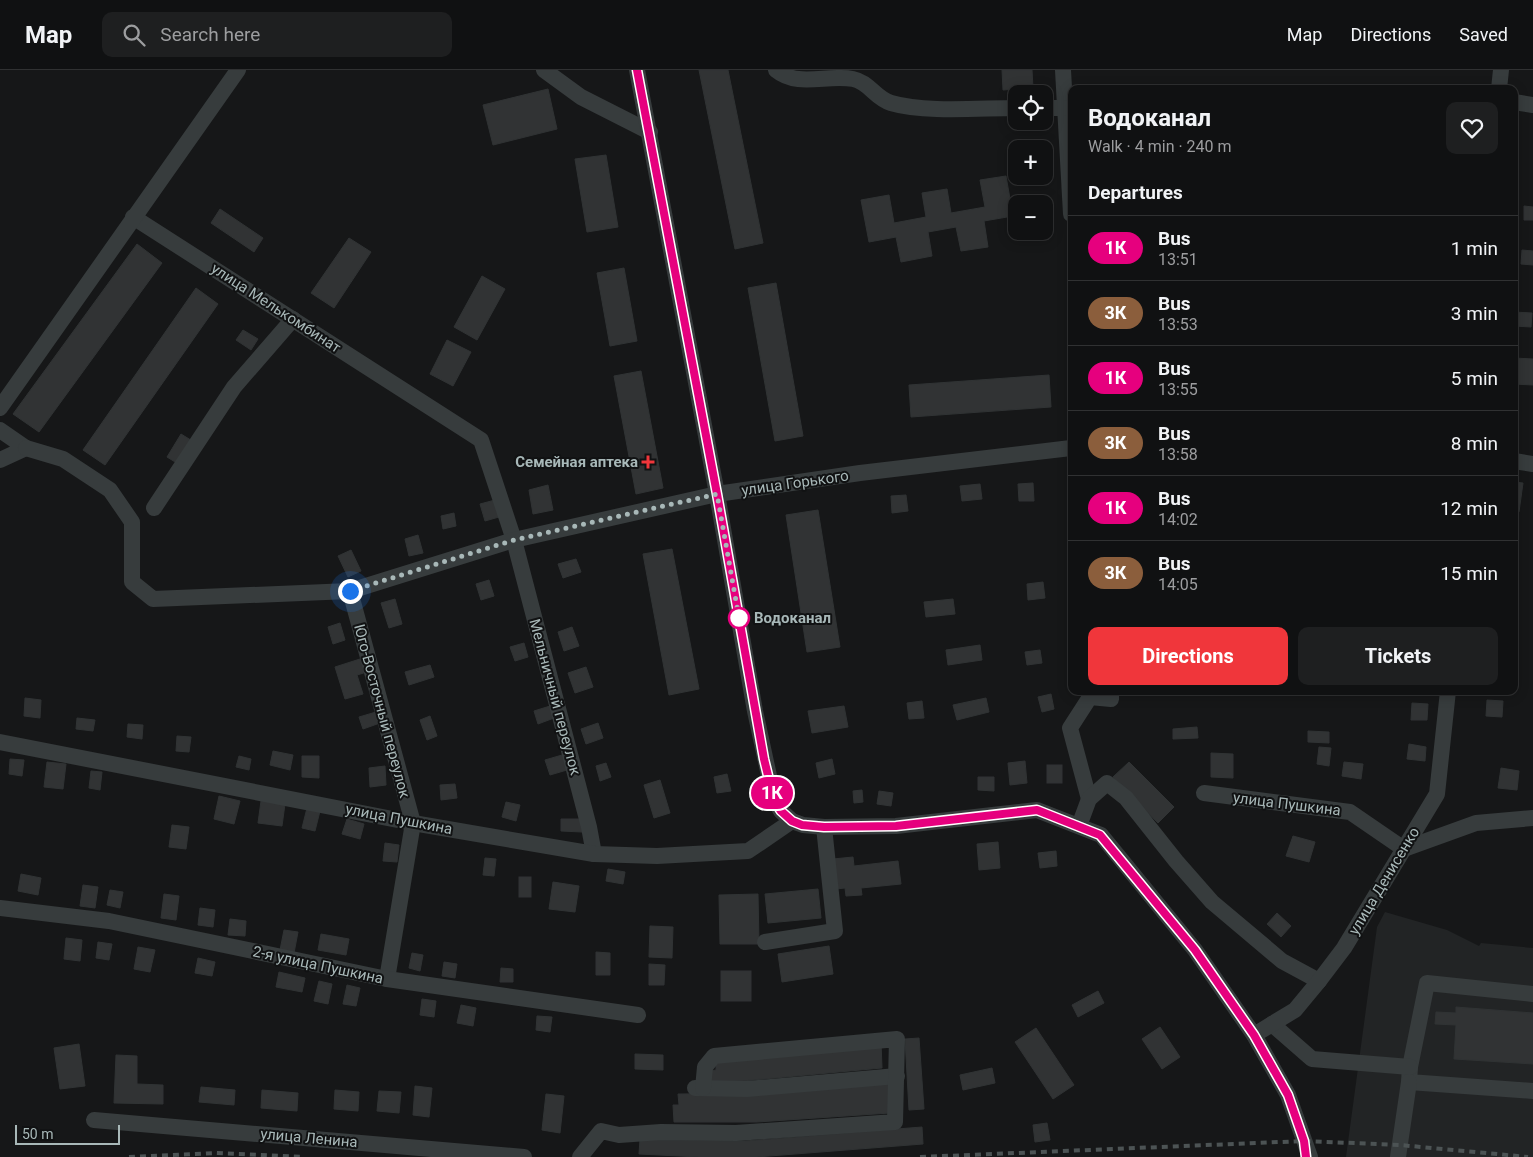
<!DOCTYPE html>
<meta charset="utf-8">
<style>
body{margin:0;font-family:Roboto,sans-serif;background:#1e1f20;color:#f1f3f6;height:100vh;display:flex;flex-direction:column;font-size:19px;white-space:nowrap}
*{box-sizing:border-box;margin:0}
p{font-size:16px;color:#9c9d9f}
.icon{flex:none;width:28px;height:28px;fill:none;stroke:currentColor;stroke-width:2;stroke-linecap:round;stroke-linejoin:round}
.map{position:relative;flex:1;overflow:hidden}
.side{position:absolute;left:1068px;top:15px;width:450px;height:610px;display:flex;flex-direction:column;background:#101112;border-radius:10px;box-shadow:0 2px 12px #0003,0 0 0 1px #303132}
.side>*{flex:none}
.badge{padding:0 10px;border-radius:16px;font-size:18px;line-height:32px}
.tools{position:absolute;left:1008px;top:15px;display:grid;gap:10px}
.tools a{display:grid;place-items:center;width:45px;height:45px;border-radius:10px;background:#101112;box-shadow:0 2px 12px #0003,0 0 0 1px #303132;font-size:25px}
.scale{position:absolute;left:15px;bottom:12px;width:105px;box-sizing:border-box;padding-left:5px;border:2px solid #a8b8b8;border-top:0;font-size:14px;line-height:18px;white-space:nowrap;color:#a8b8b8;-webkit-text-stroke:4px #111213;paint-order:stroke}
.you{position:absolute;width:25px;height:25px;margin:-12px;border:4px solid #fff;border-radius:50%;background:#1a73e8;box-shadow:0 0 0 8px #1a73e833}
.map>.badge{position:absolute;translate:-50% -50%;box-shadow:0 0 0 2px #fff}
h2{padding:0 20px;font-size:19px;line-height:45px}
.round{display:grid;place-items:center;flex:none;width:52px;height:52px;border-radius:10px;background:#1e1f20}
.head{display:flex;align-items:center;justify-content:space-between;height:85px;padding:0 20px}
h1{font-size:24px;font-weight:700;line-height:38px}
.button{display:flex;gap:10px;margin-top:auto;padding:10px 20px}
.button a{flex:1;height:58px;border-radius:10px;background:#f0363b;color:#fff;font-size:20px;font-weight:700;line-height:58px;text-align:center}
.button a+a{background:#1e1f20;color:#f1f3f6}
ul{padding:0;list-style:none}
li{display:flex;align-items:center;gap:15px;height:65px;padding:0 20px;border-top:1px solid #303132}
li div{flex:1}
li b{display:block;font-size:19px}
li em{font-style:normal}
li .badge{min-width:55px;font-weight:700;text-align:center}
header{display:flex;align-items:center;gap:30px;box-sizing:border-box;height:70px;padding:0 25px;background:#101112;border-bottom:1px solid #303132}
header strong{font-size:24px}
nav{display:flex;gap:28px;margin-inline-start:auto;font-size:18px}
.search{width:350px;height:45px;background:#1e1f20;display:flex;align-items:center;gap:12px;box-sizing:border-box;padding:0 18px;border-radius:10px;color:#9c9d9f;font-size:19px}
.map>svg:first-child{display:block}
</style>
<header>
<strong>Map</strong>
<div class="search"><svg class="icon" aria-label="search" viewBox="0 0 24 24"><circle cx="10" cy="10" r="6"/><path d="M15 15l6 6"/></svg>Search here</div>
<nav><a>Map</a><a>Directions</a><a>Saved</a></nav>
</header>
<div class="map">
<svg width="1533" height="1087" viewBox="0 0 1533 1087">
<rect width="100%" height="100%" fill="#161718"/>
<path fill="#222425" d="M1385,842L1447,860L1479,876L1481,873L1533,878V1087H1346L1377,857Z"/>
<g fill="#313334" stroke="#303334">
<path d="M699,0H728L763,173L735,179Z"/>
<path d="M1002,0H1032L1033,18L1003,20Z"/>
<path d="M548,19L557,59L493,75L483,35Z"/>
<path d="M606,85L618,157L587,162L575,89Z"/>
<path d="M1006,106L1013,146L984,151L988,177L961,181L956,157L928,162L932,186L901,192L896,167L869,172L861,130L889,125L894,153L926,147L922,123L947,119L951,143L985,137L980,110Z"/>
<path d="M1524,136L1533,137V150H1524Z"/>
<path d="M220,139L263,168L254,182L211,153Z"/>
<path d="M349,168L371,182L334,238L311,223Z"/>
<path d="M137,174L162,193L39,362L13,344Z"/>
<path d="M1522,180L1533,181V195L1521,194Z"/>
<path d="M624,198L637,271L610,276L597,203Z"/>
<path d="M482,206L505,219L477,270L454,257Z"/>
<path d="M776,213L803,366L775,371L748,218Z"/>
<path d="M196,218L218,234L105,395L83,380Z"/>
<path d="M1514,242L1532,243L1531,257L1514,256Z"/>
<path d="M243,260L258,269L251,280L236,270Z"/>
<path d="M447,270L471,282L453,316L430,304Z"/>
<path d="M1514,288L1533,289V315L1514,314Z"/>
<path d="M641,301L663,418L636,424L614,306Z"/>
<path d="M1049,305L1051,337L911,347L909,315Z"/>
<path d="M181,364L194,372L180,395L167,387Z"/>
<path d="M1514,412L1523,413L1519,442L1514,441Z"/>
<path d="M1033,413L1034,431H1019L1018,414Z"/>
<path d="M980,414L982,429L962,431L960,416Z"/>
<path d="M548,415L553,440L533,444L529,420Z"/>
<path d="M906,425L908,441L892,443L891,426Z"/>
<path d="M495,430L499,447L485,451L480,434Z"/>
<path d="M818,440L840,577L807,582L786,445Z"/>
<path d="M454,443L456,456L443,459L441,446Z"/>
<path d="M418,465L423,483L409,486L405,469Z"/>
<path d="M672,479L699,619L669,625L643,484Z"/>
<path d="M351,480L361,501L348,507L338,486Z"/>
<path d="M576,489L581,502L563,508L558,494Z"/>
<path d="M489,510L494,526L481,530L476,514Z"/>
<path d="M1043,512L1045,528L1028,530L1027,514Z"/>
<path d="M395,529L402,554L389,558L381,533Z"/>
<path d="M953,529L955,544L926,547L924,532Z"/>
<path d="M340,553L345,570L333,574L328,557Z"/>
<path d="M572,557L579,576L564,581L558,562Z"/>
<path d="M524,573L528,587L515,591L510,577Z"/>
<path d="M980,575L982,590L948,595L946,580Z"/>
<path d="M1040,580L1042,593L1027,595L1025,582Z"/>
<path d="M363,588L367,602L357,605L363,624L345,629L335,597Z"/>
<path d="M430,595L434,607L409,615L405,602Z"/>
<path d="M586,597L593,617L575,623L568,603Z"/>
<path d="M1051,624L1054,639L1042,642L1038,627Z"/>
<path d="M25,628L41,630L40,648L24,646Z"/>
<path d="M986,628L989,642L957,650L953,635Z"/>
<path d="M1487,630L1503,631L1502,647L1486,646Z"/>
<path d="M922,631L924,648L909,649L907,633Z"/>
<path d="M1412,633L1428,634L1427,650H1411Z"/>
<path d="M550,636L554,648L538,654L534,641Z"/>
<path d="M844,636L848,657L812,663L808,641Z"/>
<path d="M376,642L380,653L363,659L359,647Z"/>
<path d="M430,646L437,666L427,670L420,650Z"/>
<path d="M77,648L95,650L93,661L76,659Z"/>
<path d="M598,653L603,668L586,674L581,659Z"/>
<path d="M128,654L143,655L142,669L127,667Z"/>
<path d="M1197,657L1198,668L1173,669V659Z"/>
<path d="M1308,661L1329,662V673L1308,672Z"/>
<path d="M177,666L191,667L189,682L176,681Z"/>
<path d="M1409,674L1426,677L1425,691L1407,689Z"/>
<path d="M1319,677L1331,678L1329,696L1317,694Z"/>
<path d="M273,681L293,685L290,700L270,695Z"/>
<path d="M1211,683L1233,684V708L1211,707Z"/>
<path d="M562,685L567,700L550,705L545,690Z"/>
<path d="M239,686L251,689L249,700L236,697Z"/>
<path d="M302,686H319V708L302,707Z"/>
<path d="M10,689L24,690L22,706L9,704Z"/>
<path d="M832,689L835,704L819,708L816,693Z"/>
<path d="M1025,691L1027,713L1010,715L1008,693Z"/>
<path d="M47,692L66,694L63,719L44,717Z"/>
<path d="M1129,692L1174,737L1158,753L1113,707Z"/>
<path d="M1344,692L1363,694L1361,709L1342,706Z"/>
<path d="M606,693L611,707L600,711L596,696Z"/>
<rect x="1047" y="695" width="15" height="18"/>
<path d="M385,696L386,715L370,717L369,698Z"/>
<path d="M1501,698L1519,701L1517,720L1498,718Z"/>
<path d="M91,701L102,702L100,720L89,718Z"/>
<path d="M727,704L731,721L717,723L714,707Z"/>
<path d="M978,707H994V721L978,720Z"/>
<path d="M660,710L670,743L654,748L644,715Z"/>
<path d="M455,714L457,728L441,730L440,715Z"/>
<path d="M862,720L863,732L854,733L853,721Z"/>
<path d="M879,721L893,723L891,736L877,734Z"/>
<path d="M219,726L240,731L234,754L214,749Z"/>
<path d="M261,731L285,734L282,756L258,753Z"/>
<path d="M506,732L520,735L516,751L502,747Z"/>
<path d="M307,738L320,741L315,761L302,758Z"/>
<path d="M347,749L364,754L360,769L342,764Z"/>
<path d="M561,749H582V762L561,761Z"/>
<path d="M172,755L189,757L186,779L169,777Z"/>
<path d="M1293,766L1315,772L1309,792L1286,786Z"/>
<path d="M998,772L1000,798L979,800L977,774Z"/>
<path d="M385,773L399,775L397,792L383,791Z"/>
<path d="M1056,781L1057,796L1040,798L1038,783Z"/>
<path d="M853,787L854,796L898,791L901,814L861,818L862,825L846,826L845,818L836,819L833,789Z"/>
<path d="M485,788L496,789L494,806L483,805Z"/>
<path d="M608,799L625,802L623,814L606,811Z"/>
<path d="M21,804L41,808L38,825L18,821Z"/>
<rect x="519" y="807" width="12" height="20"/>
<path d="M553,812L579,816L575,842L549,839Z"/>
<path d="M83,815L98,817L95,838L80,836Z"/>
<path d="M818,819L821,848L768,853L765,824Z"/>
<path d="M110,820L123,822L120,838L107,835Z"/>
<path d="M164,824L179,826L176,850L161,848Z"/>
<path d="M758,824L759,874H720L719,825Z"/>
<path d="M200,838L215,840L213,857L198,855Z"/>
<path d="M1277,843L1291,856L1281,867L1267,854Z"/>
<path d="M230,849L246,851L245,866L228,865Z"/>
<path d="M650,856L673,857L672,888L649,887Z"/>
<path d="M284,860L298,862L294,883L280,880Z"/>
<path d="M321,864L349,869L346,885L318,880Z"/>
<path d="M66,868L82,870L80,891L64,889Z"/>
<path d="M98,872L112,874L109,890L96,888Z"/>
<path d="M829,876L833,904L782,912L778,884Z"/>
<path d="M138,877L155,880L150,902L134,899Z"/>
<path d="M596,882L610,883V905H596Z"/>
<path d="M412,883L423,885L420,901L409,898Z"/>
<path d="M198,888L215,892L212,906L195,903Z"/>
<path d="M444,892L457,894L455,908L442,906Z"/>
<path d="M649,894L665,895L664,915H649Z"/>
<path d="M501,898L513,899V912H500Z"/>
<rect x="721" y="901" width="30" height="30"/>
<path d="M279,902L305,908L302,922L276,917Z"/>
<path d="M319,911L332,914L328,934L314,931Z"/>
<path d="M347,915L360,918L356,936L343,934Z"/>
<path d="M1098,921L1104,933L1078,947L1072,935Z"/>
<path d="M422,929L436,931L434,947L420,945Z"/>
<path d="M461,935L476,938L473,956L457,953Z"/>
<path d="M1456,937L1533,943V994L1454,989L1456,955L1435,954L1436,942L1456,943Z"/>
<path d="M537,946L552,947L550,962L536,960Z"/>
<path d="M1160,957L1180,987L1162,999L1142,969Z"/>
<path d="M1036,958L1074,1015L1053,1029L1015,972Z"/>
<path d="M919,968L924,1039L909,1040L905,969Z"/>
<path d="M881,972L882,998L710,1014L709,1001L716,1000V989Z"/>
<path d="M79,974L85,1016L60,1019L54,978Z"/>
<path d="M635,984L663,985V1000L635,999Z"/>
<path d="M116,985L137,986V1014L163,1015V1034L114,1033Z"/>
<path d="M992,998L995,1013L963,1020L960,1005Z"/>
<path d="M889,1013L890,1043L757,1052H674L673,1035H679L678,1024L778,1023Z"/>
<path d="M415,1016L432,1018L429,1047L413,1045Z"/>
<path d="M201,1017L235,1020L234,1035L199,1032Z"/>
<path d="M262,1020L298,1023L297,1041L261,1038Z"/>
<path d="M335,1020L359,1022L358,1041L334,1039Z"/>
<path d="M379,1021L401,1022L399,1043L377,1041Z"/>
<path d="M546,1024L564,1026L560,1063L542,1060Z"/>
<path d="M1047,1053L1050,1070L1035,1072L1033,1055Z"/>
<path d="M922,1057L923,1074L757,1087H699L639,1084L640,1069L745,1071Z"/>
</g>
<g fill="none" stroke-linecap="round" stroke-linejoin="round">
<g stroke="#373c3d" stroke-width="16">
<path d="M544,0L581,27L650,62"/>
<path d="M637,0L717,424L755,641L774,729L781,741L792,751L803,755L824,757L896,756L1037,740L1101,765L1195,880L1254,965L1288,1025L1310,1087"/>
<path d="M776,0C798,18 827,4 853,9C869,12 875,28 891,33C925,43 980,38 1016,38"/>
<path d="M1063,0L1071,144"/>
<path d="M1499,19L1501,0"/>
<path d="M1514,32L1533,35"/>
<path d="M1044,38H1064"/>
<path d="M133,147L481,370L514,470L589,757L594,784"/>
<path d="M0,338L238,0"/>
<path d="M0,360L26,378L0,390"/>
<path d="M26,378L63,389L110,420L132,452V512L153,529L350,521L514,470L717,424L860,403L1071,378"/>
<path d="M1514,391L1533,394"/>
<path d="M154,438L234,317L293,249"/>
<path d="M350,521L413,753L387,909"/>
<path d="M0,672L413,753L594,784L657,786L748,781L792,751"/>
<path d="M1204,723L1350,742L1404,779L1476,753L1533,748"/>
<path d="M1089,729L1070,658L1090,627L1111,629V621"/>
<path d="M1079,756L1089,729L1107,713L1126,728L1176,791L1212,832L1282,891L1319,911"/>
<path d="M0,838L109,851L387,909L638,945"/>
<path d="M765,872L835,861L824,757"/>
<path d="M1533,924L1427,913L1410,997L1409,1012L1533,1021"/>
<path d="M1272,954L1312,989L1410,997"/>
<path d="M1254,965L1295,940L1319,911L1344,878L1437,724L1448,621"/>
<path d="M695,1018L747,1019L897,1006"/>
<path d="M94,1050L524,1087"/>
<path d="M580,1087L601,1061L619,1065L661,1062L736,1063L895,1052L897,969L714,986L705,997L703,1018"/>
<path d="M1398,1087L1409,1012"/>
</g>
<g stroke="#4c5354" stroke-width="4" stroke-dasharray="6 5" stroke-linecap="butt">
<path d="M129,1087L215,1083L304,1087"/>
<path d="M920,1087L1304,1071L1400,1075L1528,1087"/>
</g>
</g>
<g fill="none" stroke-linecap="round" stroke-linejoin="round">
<defs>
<path id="line" d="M637,0L717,424L764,689L774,730L781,741L792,751L802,755L824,757L896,756L1037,740L1100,765L1195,880L1254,965L1288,1025L1304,1071L1306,1087"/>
</defs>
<use href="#line" stroke="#fff" stroke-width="11"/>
<use href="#line" stroke="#e6007e" stroke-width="8"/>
<path stroke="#a8b8b8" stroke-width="5" stroke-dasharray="0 9" d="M350,521L514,470L717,424L739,548"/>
</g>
<path fill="#f0363b" stroke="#111213" stroke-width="2" d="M645.5 384.5h5v5h5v5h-5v5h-5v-5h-5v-5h5z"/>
<circle fill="#fff" stroke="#e6007e" stroke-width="2.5" cx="739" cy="548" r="10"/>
<g text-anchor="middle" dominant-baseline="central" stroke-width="4" stroke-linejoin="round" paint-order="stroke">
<g font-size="15" fill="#a8b8b8" stroke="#111213">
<text transform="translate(276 238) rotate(33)">улица Мелькомбинат</text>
<text transform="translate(795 413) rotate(-8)">улица Горького</text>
<text transform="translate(555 627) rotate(75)">Мельничный переулок</text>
<text transform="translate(382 641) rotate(75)">Юго-Восточный переулок</text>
<text transform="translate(1287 734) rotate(7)">улица Пушкина</text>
<text transform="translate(399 749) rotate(11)">улица Пушкина</text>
<text transform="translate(1384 811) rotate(-59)">улица Денисенко</text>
<text transform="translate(318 895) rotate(12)">2-я улица Пушкина</text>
<text transform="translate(309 1068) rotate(5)">улица Ленина</text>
</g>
<g font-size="15" font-weight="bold" fill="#a8b8b8" stroke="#111213" text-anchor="end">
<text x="638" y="392">Семейная аптека</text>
</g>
<g font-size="15" font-weight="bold" fill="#a8b8b8" stroke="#111213" text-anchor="start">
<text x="754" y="548">Водоканал</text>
</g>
</g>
</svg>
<div class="tools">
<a><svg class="icon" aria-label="locate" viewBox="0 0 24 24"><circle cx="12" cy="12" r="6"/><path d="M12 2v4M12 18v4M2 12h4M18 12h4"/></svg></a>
<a>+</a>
<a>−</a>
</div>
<div class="scale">50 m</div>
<div class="you" style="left:350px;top:521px"></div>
<b class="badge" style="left:772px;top:723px;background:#e6007e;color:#fff">1К</b>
<section class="side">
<div class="head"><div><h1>Водоканал</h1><p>Walk · 4 min · 240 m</p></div><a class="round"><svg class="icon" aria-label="heart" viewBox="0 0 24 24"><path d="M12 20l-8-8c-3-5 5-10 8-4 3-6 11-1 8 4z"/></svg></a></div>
<h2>Departures</h2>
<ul>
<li><span class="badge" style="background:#e6007e;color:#fff">1К</span><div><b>Bus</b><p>13:51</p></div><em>1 min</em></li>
<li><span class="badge" style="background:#8b5e3c;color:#fff">3К</span><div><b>Bus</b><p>13:53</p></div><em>3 min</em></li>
<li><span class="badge" style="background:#e6007e;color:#fff">1К</span><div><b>Bus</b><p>13:55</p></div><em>5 min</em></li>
<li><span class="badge" style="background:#8b5e3c;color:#fff">3К</span><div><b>Bus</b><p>13:58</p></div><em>8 min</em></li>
<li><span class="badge" style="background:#e6007e;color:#fff">1К</span><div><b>Bus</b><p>14:02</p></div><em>12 min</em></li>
<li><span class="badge" style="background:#8b5e3c;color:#fff">3К</span><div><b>Bus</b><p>14:05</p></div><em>15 min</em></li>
</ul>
<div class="button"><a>Directions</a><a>Tickets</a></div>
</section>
</div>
